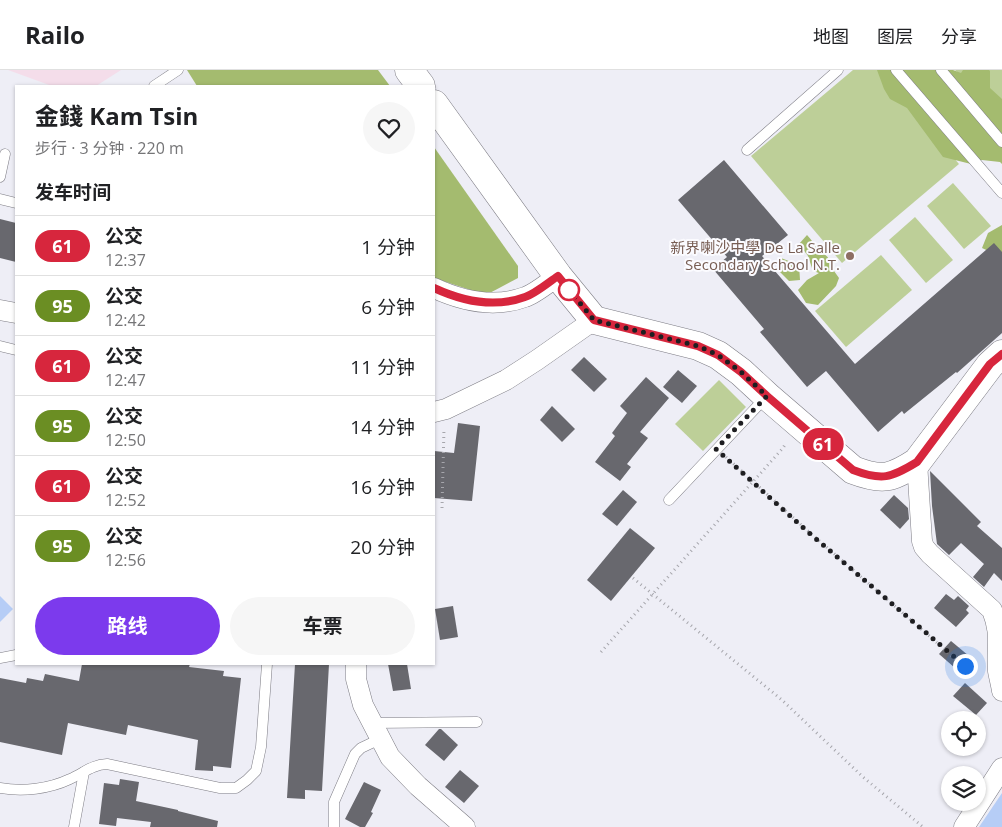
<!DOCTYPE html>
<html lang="zh">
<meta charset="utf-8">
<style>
body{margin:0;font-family:"Open Sans","Noto Sans SC",sans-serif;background:#f6f6f6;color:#202124;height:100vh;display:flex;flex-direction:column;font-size:19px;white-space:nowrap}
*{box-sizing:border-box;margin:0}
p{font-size:16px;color:#757577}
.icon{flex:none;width:28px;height:28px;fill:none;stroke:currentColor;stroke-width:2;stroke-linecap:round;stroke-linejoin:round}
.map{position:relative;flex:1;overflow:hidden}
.panel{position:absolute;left:15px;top:15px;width:420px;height:580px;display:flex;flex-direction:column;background:#fff;border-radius:0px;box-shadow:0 1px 4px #0004}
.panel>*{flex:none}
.badge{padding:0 10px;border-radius:16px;font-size:18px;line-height:32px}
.controls{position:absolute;left:941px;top:641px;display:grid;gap:10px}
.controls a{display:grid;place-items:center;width:45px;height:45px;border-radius:50%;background:#fff;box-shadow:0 1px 4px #0004;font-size:25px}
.you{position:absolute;width:25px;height:25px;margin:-12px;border:4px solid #fff;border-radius:50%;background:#1a73e8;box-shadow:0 0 0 8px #1a73e833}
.map>.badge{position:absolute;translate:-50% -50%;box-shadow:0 0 0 2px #fff}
h2{padding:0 20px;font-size:19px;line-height:45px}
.round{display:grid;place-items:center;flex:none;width:52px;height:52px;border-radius:26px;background:#f6f6f6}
.overview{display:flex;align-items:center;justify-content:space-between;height:85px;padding:0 20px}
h1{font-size:24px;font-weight:700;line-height:38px}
.cta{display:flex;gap:10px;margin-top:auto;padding:10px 20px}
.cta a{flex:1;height:58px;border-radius:30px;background:#7c3aed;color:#fff;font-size:20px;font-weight:700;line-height:58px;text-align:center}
.cta a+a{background:#f6f6f6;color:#202124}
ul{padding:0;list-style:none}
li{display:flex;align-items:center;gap:15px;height:60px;padding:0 20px;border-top:1px solid #e0e0e0}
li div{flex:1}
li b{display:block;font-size:19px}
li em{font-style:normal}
li .badge{min-width:55px;font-weight:700;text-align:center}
header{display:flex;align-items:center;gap:30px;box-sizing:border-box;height:70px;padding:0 25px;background:#fff;border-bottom:1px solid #e0e0e0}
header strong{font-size:24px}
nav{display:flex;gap:28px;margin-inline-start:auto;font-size:18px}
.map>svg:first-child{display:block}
</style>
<header>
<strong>Railo</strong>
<nav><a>地图</a><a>图层</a><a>分享</a></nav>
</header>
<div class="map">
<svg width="1002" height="757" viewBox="0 0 1002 757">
<rect width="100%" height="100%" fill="#eeeef6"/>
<path fill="#f4ddea" d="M8,0H121L96,16H52Z"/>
<g fill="#bdcf98">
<path d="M853,0H879L959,94L842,193L751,86Z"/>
<path d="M955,0H1002V54L957,2Z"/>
<path d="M953,113L991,156L964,179L927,136Z"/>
<path d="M915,147L953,190L926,213L889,170Z"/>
<path d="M881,185L912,220L846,277L815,241Z"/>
<path d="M719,310L746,337L703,381L675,354Z"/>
</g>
<g fill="#a4bb6f">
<path d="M187,0H378L390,16H197Z"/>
<path d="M877,0H953L961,3L963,0H989L990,1V18L1002,29V94L1000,92L982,90L971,94L943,87L907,38L890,29L884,19Z"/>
<path d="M434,77L518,196V208L486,225L446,212L434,208Z"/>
<path d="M1002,155V192L997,185L982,178L988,163Z"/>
<path d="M807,165C811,169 814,174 817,178C826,186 832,187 830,201H834L839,208L836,216L818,235L806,233L798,220L807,210L819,203L813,201L808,186L799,174Z"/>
<path d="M781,188L799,195L800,210L789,211L779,201Z"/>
</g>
<g fill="#b6cdf6">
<path d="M0,526L13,539L0,552Z"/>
<path d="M1002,723V757H979Z"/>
</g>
<g fill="#68686e">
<path d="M724,90L788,165L762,186L855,294L994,173L1002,182V263L957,303L956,302L904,344L902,341L878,362L826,301L807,317L760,262L764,259L713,199L727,187L678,130Z"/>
<path d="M0,149L16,153V192L0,188Z"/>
<path d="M584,287L607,309L594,322L571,300Z"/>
<path d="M678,300L697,316L682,333L663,317Z"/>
<path d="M646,307L669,328L640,362L648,368L627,394L631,397L620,411L595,392L615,366L612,363L627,343L620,336Z"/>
<path d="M552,336L575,359L562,372L540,350Z"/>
<path d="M458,353L480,356L472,431L434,428V381L454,383Z"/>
<path d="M930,401L981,452L977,456L1002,478V511L994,503L984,517L973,507L984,494L961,473L949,485L937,474L932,436Z"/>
<path d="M623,420L637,432L617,456L602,444Z"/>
<path d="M894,425L908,438L909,449L900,459L880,440Z"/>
<path d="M630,458L655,478L611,531L587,510Z"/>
<path d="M946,524L954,530L958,526L969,536L966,540L969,543L956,557L934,538Z"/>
<path d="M453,536L458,567L440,570L435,539Z"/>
<path d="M951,571L975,591L963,605L939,584Z"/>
<path d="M82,594H190L189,597L224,601L223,606L241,608L231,698L213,696V701L195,700L198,670L128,655L126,665L68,653L62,685L0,672V608L26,613L27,608L43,611L45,604L79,611Z"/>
<path d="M295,594H329L322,721L305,720V729L287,728Z"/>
<path d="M388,594H407L411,619L393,621Z"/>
<path d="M965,613L987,633L976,645L953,626Z"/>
<path d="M439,659H441L458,675L444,691L425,675Z"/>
<path d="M460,700L479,716L464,733L445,717Z"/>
<path d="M120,709L139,712L136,731L178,740V741L218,751L217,757H150L151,752L117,748L116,756L99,754L104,713L119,715Z"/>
<path d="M364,712L381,720L371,742L373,743L365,757H360L345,749Z"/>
</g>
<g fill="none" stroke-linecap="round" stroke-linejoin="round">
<defs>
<g id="lane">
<path d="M896,0L1002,123"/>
<path d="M941,0L1002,72"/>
<path d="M154,16L178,0"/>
<path d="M747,80L838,0"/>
<path d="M0,107L5,84"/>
<path d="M0,129L16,133"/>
<path d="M0,276L16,280"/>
<path d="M669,430L766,327"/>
<path d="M0,588L16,585"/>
<path d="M372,653L477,652"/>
<path d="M0,718C23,722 49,719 70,709C84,703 91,695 107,694L220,718H236L247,710L256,701L261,677L267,594"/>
<path d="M74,757L84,702"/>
<path d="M334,757V732L355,684L361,678L380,669"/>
</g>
<g id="street">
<path d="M434,218C462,231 495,238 525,227C535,224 549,212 558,206"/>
<path d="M0,240L16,243"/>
<path d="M434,342L446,339L506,310L537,290L594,250"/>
<path d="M917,392L922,471L924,477L930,484L992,540C1002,565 996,576 998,601C999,607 1001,614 1002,621"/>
<path d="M356,594V609L363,635L390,687L418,716L465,757"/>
<path d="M964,757L1002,698"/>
</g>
<g id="secondary">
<path d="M409,0L421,16"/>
<path d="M434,34L558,206L594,250L698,276L718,285L741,302L767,326L853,400C882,411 891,409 917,392L990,295L1002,284"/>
</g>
</defs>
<use href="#lane" stroke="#7d7c84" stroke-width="11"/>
<use href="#street" stroke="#7d7c84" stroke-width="21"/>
<use href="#secondary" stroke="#7d7c84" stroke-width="29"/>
<g stroke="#a6a6ac" stroke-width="3" stroke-dasharray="1 4" stroke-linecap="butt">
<path d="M726,387L808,461L965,597"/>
<path d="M442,438L444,358"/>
<path d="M633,508L782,630L863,707L923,757"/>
<path d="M601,582L783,378L786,373"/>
</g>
<use href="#lane" stroke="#fff" stroke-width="10"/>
<use href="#street" stroke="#fff" stroke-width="20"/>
<use href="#secondary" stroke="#fff" stroke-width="28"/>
</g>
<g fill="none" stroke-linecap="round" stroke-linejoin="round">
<defs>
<path id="line" d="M434,218C462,231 495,238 525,227C535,224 549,212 558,206L594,250L698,276L718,285L741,302L767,326L853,400C882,411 891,408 917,392L990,294L1002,284"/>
</defs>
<use href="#line" stroke="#fff" stroke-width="11"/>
<use href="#line" stroke="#d7263d" stroke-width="8"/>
<path stroke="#1e1e21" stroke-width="5" stroke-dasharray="0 9" d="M569,220L594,250L698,276L718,285L741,302L767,326L716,379L808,462L965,596"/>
</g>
<circle fill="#8d6e63" stroke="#fbfbff" stroke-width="2" cx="850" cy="186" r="5"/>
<circle fill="#fff" stroke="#d7263d" stroke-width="2.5" cx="569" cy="220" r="10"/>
<g text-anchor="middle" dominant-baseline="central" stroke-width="4" stroke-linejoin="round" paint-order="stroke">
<g font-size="15" fill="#785e54" stroke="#fbfbff" text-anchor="end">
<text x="840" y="177">新界喇沙中學 De La Salle<tspan x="840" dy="17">Secondary School N.T.</tspan></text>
</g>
</g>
</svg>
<div class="controls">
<a><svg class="icon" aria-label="locate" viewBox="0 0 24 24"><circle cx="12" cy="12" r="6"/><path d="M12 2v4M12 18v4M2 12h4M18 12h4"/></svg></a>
<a><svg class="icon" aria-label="layers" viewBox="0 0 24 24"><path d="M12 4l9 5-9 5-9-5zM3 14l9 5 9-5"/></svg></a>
</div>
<div class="you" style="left:965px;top:596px"></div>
<b class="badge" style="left:823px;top:374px;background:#d7263d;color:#fff">61</b>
<section class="panel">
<div class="overview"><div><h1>金錢 Kam Tsin</h1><p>步行 · 3 分钟 · 220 m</p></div><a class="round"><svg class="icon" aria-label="heart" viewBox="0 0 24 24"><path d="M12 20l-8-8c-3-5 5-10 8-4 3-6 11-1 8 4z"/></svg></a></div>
<h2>发车时间</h2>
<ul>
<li><span class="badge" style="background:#d7263d;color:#fff">61</span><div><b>公交</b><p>12:37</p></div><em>1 分钟</em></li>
<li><span class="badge" style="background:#6b8e23;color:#fff">95</span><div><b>公交</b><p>12:42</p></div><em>6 分钟</em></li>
<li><span class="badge" style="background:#d7263d;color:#fff">61</span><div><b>公交</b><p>12:47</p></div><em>11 分钟</em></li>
<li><span class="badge" style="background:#6b8e23;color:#fff">95</span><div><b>公交</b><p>12:50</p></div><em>14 分钟</em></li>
<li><span class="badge" style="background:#d7263d;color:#fff">61</span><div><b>公交</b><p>12:52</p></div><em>16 分钟</em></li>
<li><span class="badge" style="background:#6b8e23;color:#fff">95</span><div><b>公交</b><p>12:56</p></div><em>20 分钟</em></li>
</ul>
<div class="cta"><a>路线</a><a>车票</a></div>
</section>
</div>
